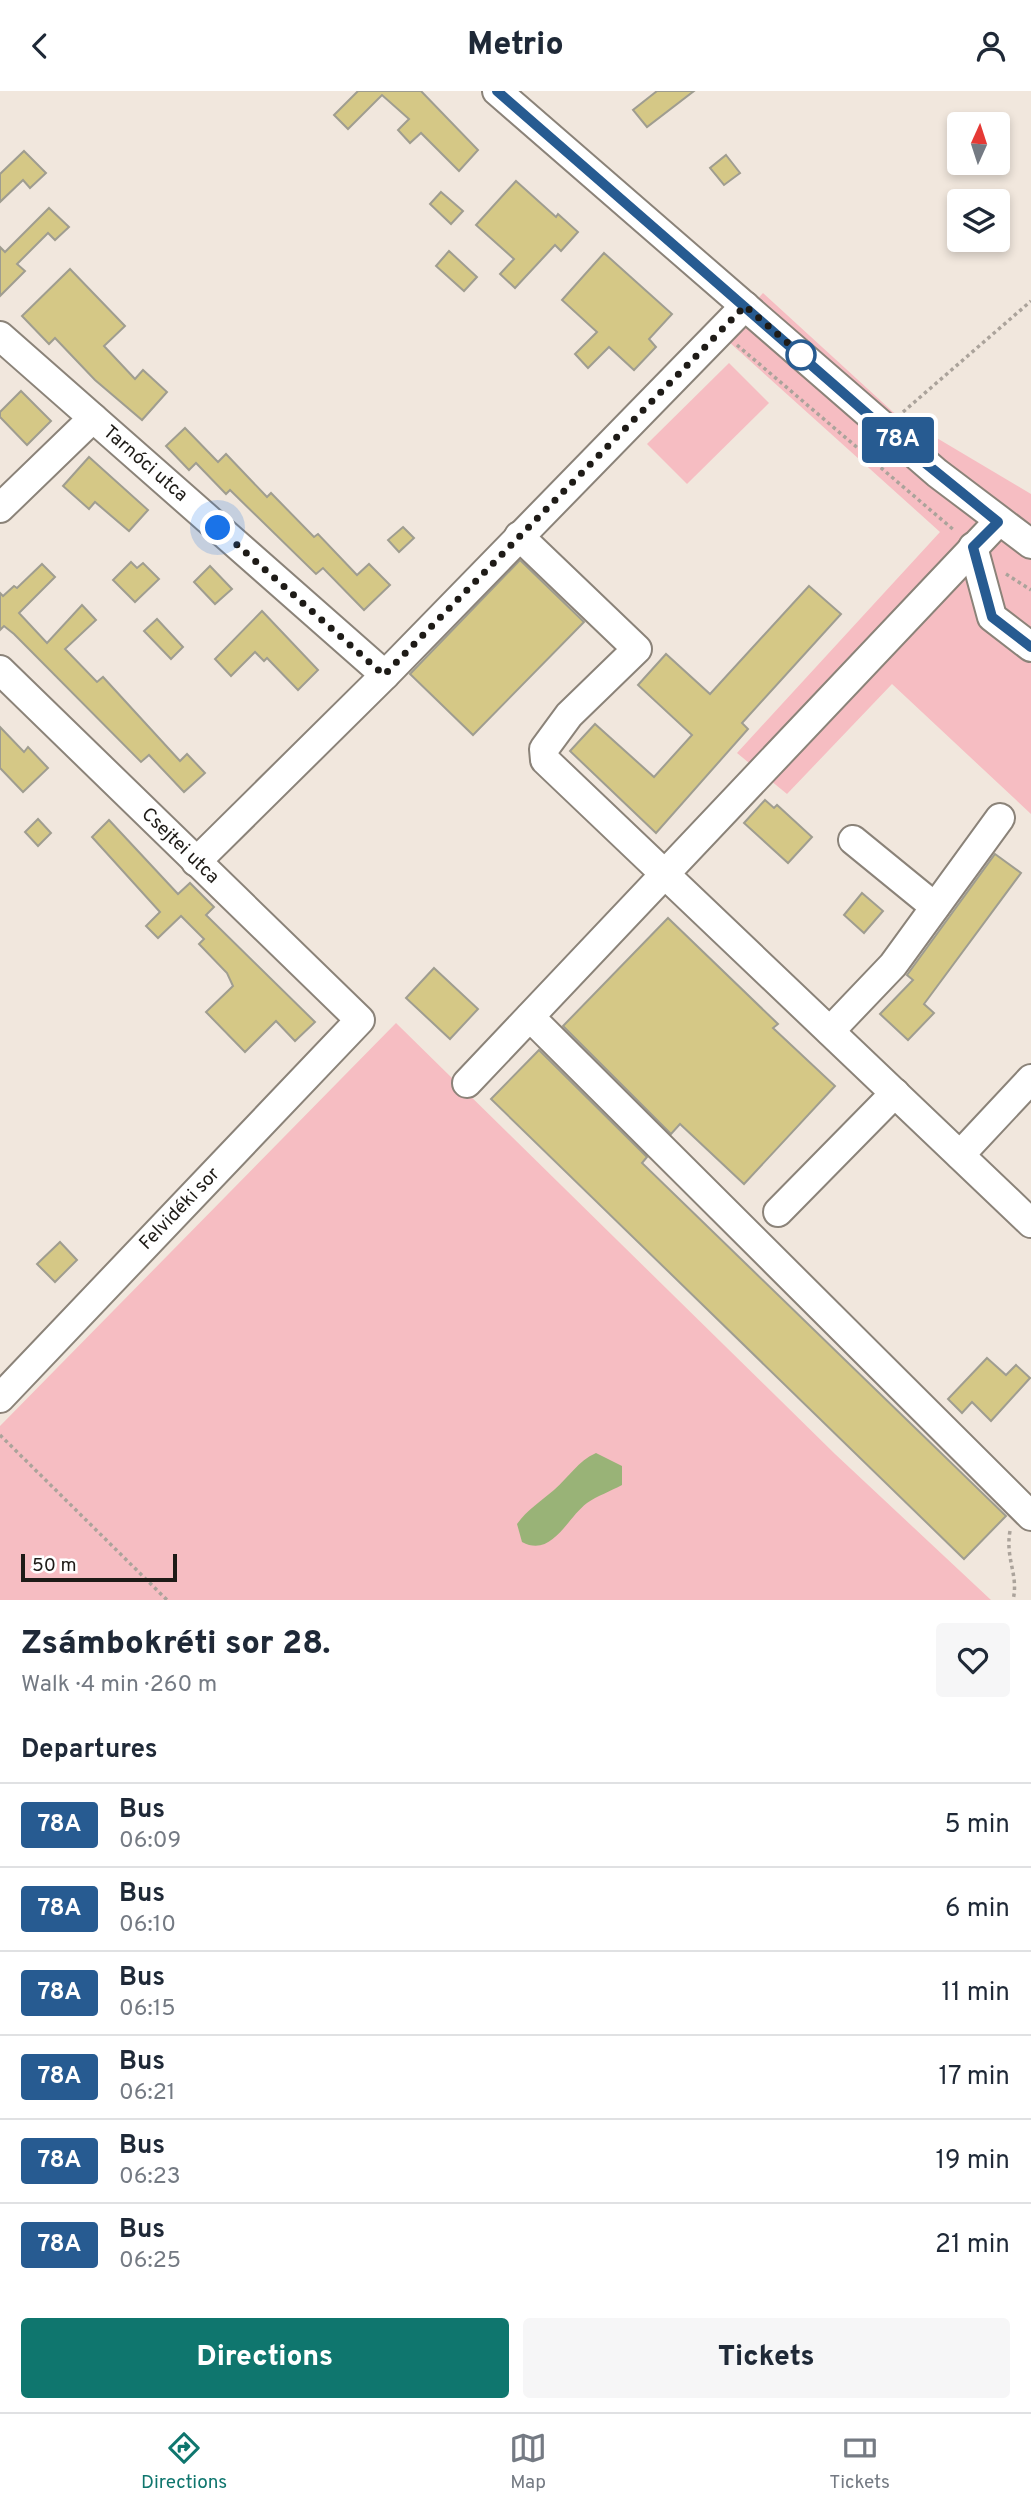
<!DOCTYPE html>
<meta charset="utf-8">
<style>
body{margin:0;font-family:Overpass,sans-serif;background:#f6f6f7;color:#1f2937;height:100vh;display:flex;flex-direction:column;font-size:26px;white-space:nowrap}
*{box-sizing:border-box;margin:0}
p{font-size:23px;color:#747a83}
.icon{flex:none;width:38px;height:38px;fill:none;stroke:currentColor;stroke-width:2;stroke-linecap:round;stroke-linejoin:round}
.map{position:relative;height:1509px;overflow:hidden}
.panel{display:flex;flex-direction:column;background:#fff;flex:1}
.panel>*{flex:none}
.badge{padding:0 14px;border-radius:5px;font-size:24px;line-height:46px}
.needle{width:46px;rotate:3deg}
.controls{position:absolute;left:947px;top:21px;display:grid;gap:14px}
.controls a{display:grid;place-items:center;width:63px;height:63px;border-radius:7px;background:#fff;box-shadow:0 4px 10px #0003;font-size:35px}
.scale{position:absolute;left:21px;bottom:18px;width:156px;box-sizing:border-box;padding-left:7px;border:4px solid #1e1b17;border-top:0;font-size:19px;line-height:24px;white-space:nowrap;color:#1e1b17;-webkit-text-stroke:5px #fff;paint-order:stroke}
.you{position:absolute;width:35px;height:35px;margin:-18px;border:5px solid #fff;border-radius:50%;background:#1a73e8;box-shadow:0 0 0 10px #1a73e833}
.map>.badge{position:absolute;translate:-50% -50%;box-shadow:0 0 0 4px #fff}
h2{padding:0 21px;font-size:26px;line-height:63px}
.round{display:grid;place-items:center;flex:none;width:74px;height:74px;border-radius:7px;background:#f6f6f7}
.headline{display:flex;align-items:center;justify-content:space-between;height:119px;padding:0 21px}
h1{font-size:33px;font-weight:800;line-height:52px}
.cta{display:flex;gap:14px;margin-top:auto;padding:14px 21px}
.cta a{flex:1;height:80px;border-radius:7px;background:#0f766e;color:#fff;font-size:28px;font-weight:800;line-height:80px;text-align:center}
.cta a+a{background:#f6f6f7;color:#1f2937}
ul{padding:0;list-style:none}
li{display:flex;align-items:center;gap:21px;height:84px;padding:0 21px;border-top:2px solid #e0e1e3}
li div{flex:1}
li b{display:block;font-size:26px}
li em{font-style:normal}
li .badge{min-width:77px;font-weight:700;text-align:center}
header{display:flex;justify-content:space-between;align-items:center;height:91px;padding:0 21px;background:#fff;font-size:32px;font-weight:800}
.dock{display:flex;justify-content:space-around;align-items:center;height:98px;border-top:2px solid #e0e1e3;background:#fff;font-size:19px;color:#747a83}
.dock a{display:grid;justify-items:center;gap:4px}
.dock .selected{color:#0f766e}
.map>svg:first-child{display:block}
</style>
<header><svg class="icon" aria-label="back" viewBox="0 0 24 24"><path d="M15 5l-7 7 7 7"/></svg>Metrio<svg class="icon" aria-label="person" viewBox="0 0 24 24"><circle cx="12" cy="8" r="4"/><path d="M4 21q1-7 8-7t8 7"/></svg></header>
<div class="map">
<svg width="1031" height="1509" viewBox="0 0 1031 1509">
<rect width="100%" height="100%" fill="#f1e7dd"/>
<g fill="#f6bdc2">
<path d="M763,202L893,321L1031,403V723L892,593L787,703L737,662L940,441L728,250L731,237Z"/>
<path d="M729,272L769,312L687,393L647,353Z"/>
<path d="M396,932L835,1363L991,1509H0V1335Z"/>
</g>
<path fill="#99b377" d="M596,1362L622,1375V1394C611,1400 597,1405 587,1412C566,1428 552,1467 522,1451L517,1433C527,1419 541,1410 554,1399C569,1386 578,1370 596,1362Z"/>
<g fill="#d5c886" stroke="#9f9d90" stroke-width="2">
<path d="M358,0H421L478,59L459,80L421,42L410,52L398,39L409,28L382,4L348,38L334,24Z"/>
<path d="M657,0H694L647,36L633,19Z"/>
<path d="M24,60L46,82L30,97L23,89L0,111V83Z"/>
<path d="M726,64L740,82L724,94L710,77Z"/>
<path d="M516,90L556,126L558,123L578,141L561,160L555,154L515,197L500,183L514,168L476,134Z"/>
<path d="M441,101L463,120L451,133L430,113Z"/>
<path d="M49,117L69,136L55,149L48,142L17,173L25,180L0,205V156L5,161Z"/>
<path d="M449,160L477,186L464,200L436,175Z"/>
<path d="M604,162L672,223L649,248L656,256L634,279L609,256L588,277L575,263L597,241L562,209Z"/>
<path d="M70,178L125,235L104,255L135,288L143,279L167,301L142,329L95,289L55,247L49,253L22,225Z"/>
<path d="M21,300L51,330L27,354L0,326V321Z"/>
<path d="M185,337L218,371L226,363L267,406L271,402L314,446L318,443L357,484L369,473L390,494L364,519L323,477L316,483L230,399L226,403L196,372L189,379L166,355Z"/>
<path d="M89,366L148,419L129,440L95,411L89,418L63,395Z"/>
<path d="M403,436L414,447L399,461L388,449Z"/>
<path d="M520,469L584,531L473,644L410,583Z"/>
<path d="M131,471L137,477L143,472L159,488L135,511L113,489Z"/>
<path d="M42,473L55,486L19,522L47,552L82,514L96,529L65,558L97,591L103,586L180,670L187,663L205,682L184,701L149,664L141,671L14,543L4,535L0,539V502L3,505L14,495L17,497Z"/>
<path d="M210,475L232,498L215,513L194,491Z"/>
<path d="M809,495L841,523L742,632L748,638L656,742L570,660L595,633L654,686L692,644L638,594L666,563L710,603Z"/>
<path d="M262,520L318,579L298,599L267,567L264,570L255,561L231,585L215,568Z"/>
<path d="M157,528L183,556L171,568L144,540Z"/>
<path d="M0,636L24,661L28,656L48,677L23,701L0,677Z"/>
<path d="M765,709L774,717L777,714L812,746L788,772L744,732Z"/>
<path d="M38,728L51,742L38,755L25,741Z"/>
<path d="M109,729L178,803L190,792L214,816L206,824L315,931L295,950L276,930L245,961L206,921L233,895L227,882L199,853L204,848L181,825L158,847L146,835L160,821L92,746Z"/>
<path d="M995,763L1021,782L924,913L934,922L908,949L880,923L913,889L907,884Z"/>
<path d="M862,802L883,820L864,842L844,824Z"/>
<path d="M668,827L778,933L773,937L835,995L744,1093L680,1033L671,1043L563,935Z"/>
<path d="M434,877L478,918L450,948L406,907Z"/>
<path d="M539,959L647,1066L642,1072L1006,1425L964,1468L491,1008Z"/>
<path d="M60,1151L77,1169L55,1191L37,1173Z"/>
<path d="M987,1267L1006,1284L1016,1274L1030,1287L991,1330L972,1311L962,1322L948,1308Z"/>
</g>
<g fill="none" stroke-linecap="round" stroke-linejoin="round">
<defs>
<g id="minor">
<path d="M497,0L937,382L1031,453"/>
<path d="M0,245L385,584"/>
<path d="M0,417L93,327"/>
<path d="M519,445L637,558L569,624L544,658L545,669L1031,1132"/>
<path d="M973,456L992,526L1031,556"/>
<path d="M0,579L360,929L0,1307"/>
<path d="M853,749L935,816"/>
<path d="M196,771L385,584L745,215"/>
<path d="M530,926L1031,1425"/>
<path d="M830,940L893,874L1000,727"/>
<path d="M467,992L998,431"/>
<path d="M960,1064L1031,988"/>
<path d="M778,1121L895,1002"/>
</g>
</defs>
<use href="#minor" stroke="#8b8379" stroke-width="32"/>
<g stroke="#aba39b" stroke-width="3.5" stroke-dasharray="3.5 3.5" stroke-linecap="butt">
<path d="M737,254L955,440"/>
<path d="M903,321L1031,210"/>
<path d="M1006,483L1031,499"/>
<path d="M0,1344L167,1509"/>
<path d="M1010,1440C1005,1468 1019,1484 1013,1509"/>
</g>
<use href="#minor" stroke="#fff" stroke-width="28"/>
</g>
<g fill="none" stroke-linecap="round" stroke-linejoin="round">
<defs>
<path id="line" d="M497,0L903,354L998,431L973,456L992,526L1031,556"/>
</defs>
<use href="#line" stroke="#fff" stroke-width="16"/>
<use href="#line" stroke="#275b91" stroke-width="10"/>
<path stroke="#1e1b17" stroke-width="7" stroke-dasharray="0 12.6" d="M218,437L384,584L745,215L805,267L801,264"/>
</g>
<circle fill="#fff" stroke="#275b91" stroke-width="3.5" cx="801" cy="264" r="14"/>
<g text-anchor="middle" dominant-baseline="central" stroke-width="5" stroke-linejoin="round" paint-order="stroke">
<g font-size="19" fill="#1e1b17" stroke="#fff">
<text transform="translate(145 373) rotate(41)">Tarnóci utca</text>
<text transform="translate(180 755) rotate(44)">Csejtei utca</text>
<text transform="translate(180 1118) rotate(-46)">Felvidéki sor</text>
</g>
</g>
</svg>
<div class="controls">
<a><svg class="needle" viewBox="-14 -14 28 28"><path d="M0-13l5 13h-10z" fill="#e53935"/><path d="M0 13l5-13h-10z" fill="#747a83"/></svg></a>
<a><svg class="icon" aria-label="layers" viewBox="0 0 24 24"><path d="M12 4l9 5-9 5-9-5zM3 14l9 5 9-5"/></svg></a>
</div>
<div class="scale">50 m</div>
<div class="you" style="left:218px;top:437px"></div>
<b class="badge" style="left:898px;top:349px;background:#275b91;color:#fff">78A</b>
</div>
<section class="panel">
<div class="headline"><div><h1>Zsámbokréti sor 28.</h1><p>Walk · 4 min · 260 m</p></div><a class="round"><svg class="icon" aria-label="heart" viewBox="0 0 24 24"><path d="M12 20l-8-8c-3-5 5-10 8-4 3-6 11-1 8 4z"/></svg></a></div>
<h2>Departures</h2>
<ul>
<li><span class="badge" style="background:#275b91;color:#fff">78A</span><div><b>Bus</b><p>06:09</p></div><em>5 min</em></li>
<li><span class="badge" style="background:#275b91;color:#fff">78A</span><div><b>Bus</b><p>06:10</p></div><em>6 min</em></li>
<li><span class="badge" style="background:#275b91;color:#fff">78A</span><div><b>Bus</b><p>06:15</p></div><em>11 min</em></li>
<li><span class="badge" style="background:#275b91;color:#fff">78A</span><div><b>Bus</b><p>06:21</p></div><em>17 min</em></li>
<li><span class="badge" style="background:#275b91;color:#fff">78A</span><div><b>Bus</b><p>06:23</p></div><em>19 min</em></li>
<li><span class="badge" style="background:#275b91;color:#fff">78A</span><div><b>Bus</b><p>06:25</p></div><em>21 min</em></li>
</ul>
<div class="cta"><a>Directions</a><a>Tickets</a></div>
</section>
<nav class="dock">
<a class="selected"><svg class="icon" aria-label="directions" viewBox="0 0 24 24"><path d="M12 3l9 9-9 9-9-9zM9 14v-3h6M13 9l2 2-2 2"/></svg>Directions</a>
<a><svg class="icon" aria-label="map" viewBox="0 0 24 24"><path d="M3 6l6-2 6 2 6-2v14l-6 2-6-2-6 2zM9 4v14M15 6v14"/></svg>Map</a>
<a><svg class="icon" aria-label="tickets" viewBox="0 0 24 24"><path d="M3 7h18v10H3zM15 7v10"/></svg>Tickets</a>
</nav>
